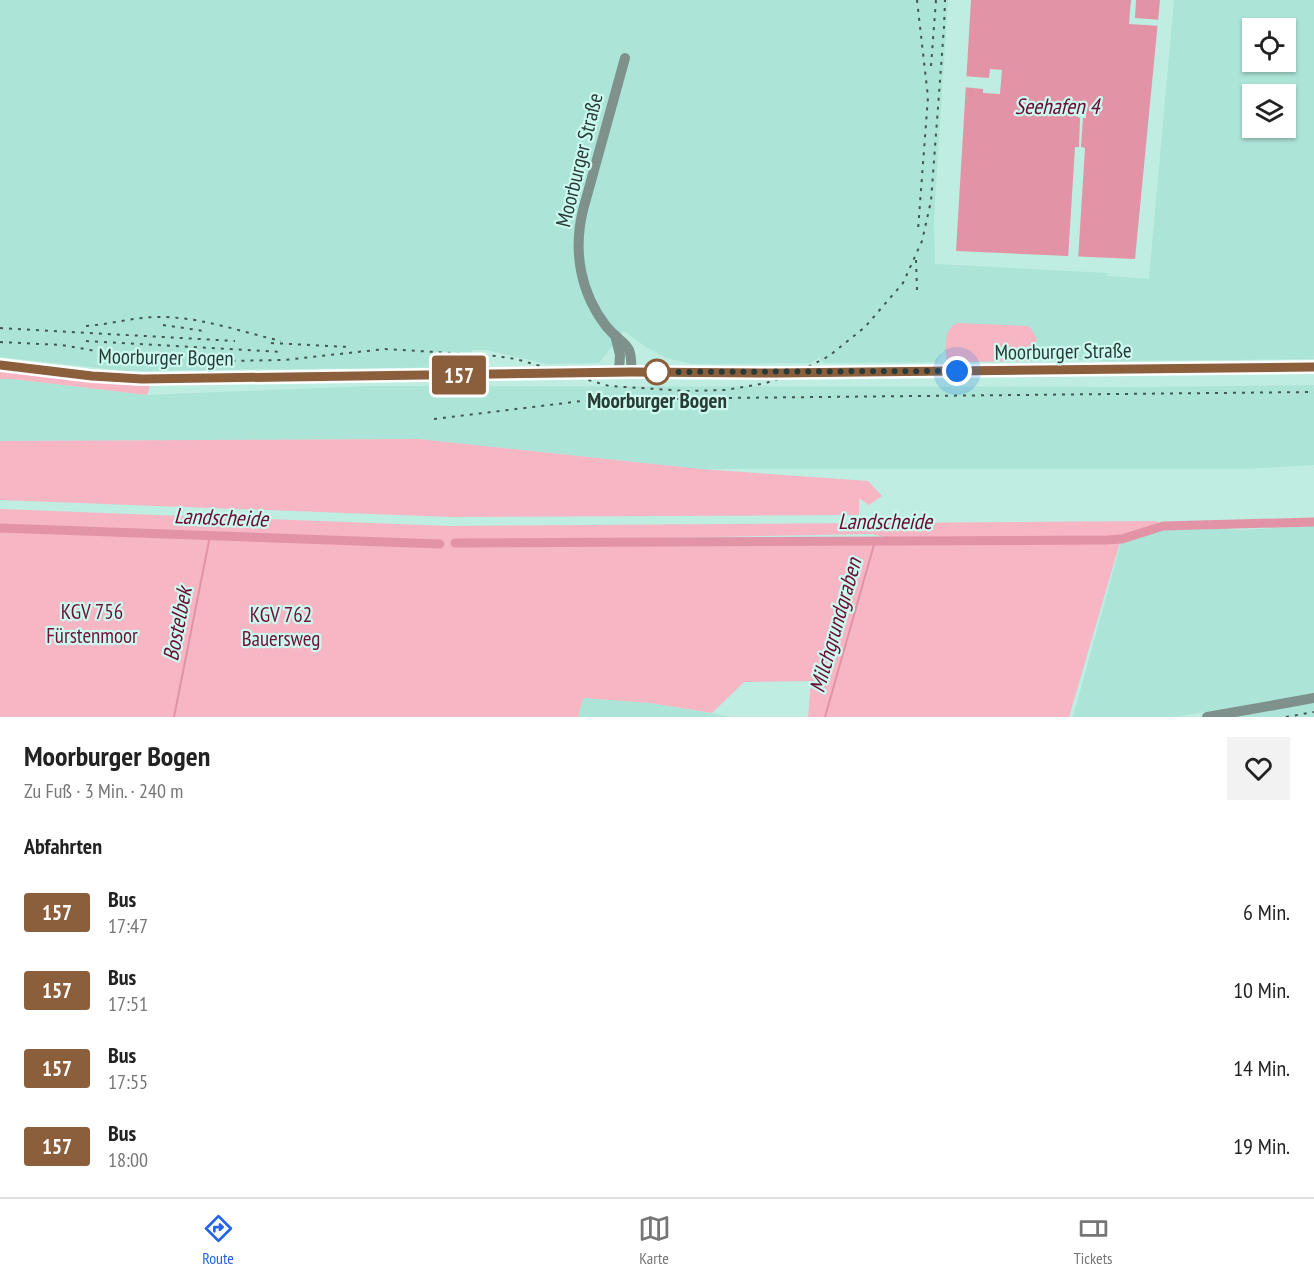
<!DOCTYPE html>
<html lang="de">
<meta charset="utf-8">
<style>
body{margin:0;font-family:"PT Sans Narrow",sans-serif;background:#f2f2f2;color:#222;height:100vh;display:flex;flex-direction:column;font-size:22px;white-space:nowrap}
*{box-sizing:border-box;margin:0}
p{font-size:20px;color:#767676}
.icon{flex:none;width:33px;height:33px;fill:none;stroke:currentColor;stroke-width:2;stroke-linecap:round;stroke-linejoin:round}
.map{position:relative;height:717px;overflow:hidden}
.drawer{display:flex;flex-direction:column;background:#fff;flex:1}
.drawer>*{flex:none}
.badge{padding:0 12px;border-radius:4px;font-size:21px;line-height:39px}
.controls{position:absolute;left:1242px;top:18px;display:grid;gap:12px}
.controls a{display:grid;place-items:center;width:54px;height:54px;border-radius:0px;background:#fff;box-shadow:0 2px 4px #0004;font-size:30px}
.you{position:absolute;width:30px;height:30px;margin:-15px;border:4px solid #fff;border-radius:50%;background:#1a73e8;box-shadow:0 0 0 9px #1a73e833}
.map>.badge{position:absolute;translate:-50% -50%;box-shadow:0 0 0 3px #fff}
h2{padding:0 24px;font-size:22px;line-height:54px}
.round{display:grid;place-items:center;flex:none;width:63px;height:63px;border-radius:0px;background:#f2f2f2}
.overview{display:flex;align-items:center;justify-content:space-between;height:102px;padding:0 24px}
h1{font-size:28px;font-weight:600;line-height:45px}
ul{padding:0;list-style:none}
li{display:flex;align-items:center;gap:18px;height:78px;padding:0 24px}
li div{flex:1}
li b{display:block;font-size:22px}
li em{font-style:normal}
li .badge{min-width:66px;font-weight:700;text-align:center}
.tab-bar{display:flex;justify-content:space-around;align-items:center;height:84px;border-top:2px solid #e0e0e0;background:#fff;font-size:16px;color:#767676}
.tab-bar a{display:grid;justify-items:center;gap:3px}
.tab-bar .selected{color:#2563eb}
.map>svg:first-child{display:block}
</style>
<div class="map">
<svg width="1314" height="717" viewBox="0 0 1314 717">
<rect width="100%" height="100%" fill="#bfede2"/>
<g fill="#ace4d7" fill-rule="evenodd">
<path d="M0,0H948L934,218L935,264L1107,273L1108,276L1149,279L1174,0H1314V359L1101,361L1100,358L1095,357L1094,360L959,362L955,360L952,351H941L938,362L824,363L819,358L810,363L693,364L666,358L646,347L624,331L599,363L547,364L486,350H472V367L127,371L0,357ZM1252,28H1286V62H1252ZM1252,94H1286V128H1252Z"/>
<path d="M0,379H13L147,395L371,386L1150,387L1314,385V465L1244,469H701L418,439L0,441Z"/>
<path d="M1158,524L1239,530L1314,526V693L1177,717H1073L1122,539Z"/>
<path d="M583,698L650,703L732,717H578Z"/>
<path d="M1314,700V717H1212Z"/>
</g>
<g fill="#f6b6c4" fill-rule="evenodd">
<path d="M957,323L1029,326L1036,337L1038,361L947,362C945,349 943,329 957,323Z"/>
<path d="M0,372L113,384L150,386L147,395L13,379H0Z"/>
<path d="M418,439L701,469L868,481L882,496L869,505L859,498V515L451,517L0,500V441Z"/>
<path d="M0,509L450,526L1157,521L1158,524L1121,539L1069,717H808L811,681L744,682L712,713L650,703L583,698L578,717H0V528L400,538L0,527ZM871,534L908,542L506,546L507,541Z"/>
</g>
<path fill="#e393a6" d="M971,0H1160L1135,259L956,251Z"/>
<g fill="#bfede2">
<path d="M1131,0H1136L1135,18L1161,20L1160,26L1129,24Z"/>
<path d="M990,69L1002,70L1000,94L983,93V89L963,87V76L989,78Z"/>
<path d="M1078,107H1086V118H1083L1081,147L1085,148L1078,260L1068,259L1075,147H1079L1080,118L1078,117Z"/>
</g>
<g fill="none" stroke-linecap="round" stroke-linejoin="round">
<g stroke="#e393a6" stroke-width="2">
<path d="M174,717L210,536"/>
<path d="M825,717L875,541"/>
</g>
<g stroke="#e393a6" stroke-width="9">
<path d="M0,528L440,544"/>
<path d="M455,543L1106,540L1122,539L1163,526L1314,522"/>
</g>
<g stroke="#7e918c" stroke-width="10">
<path d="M625,58L583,210C573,251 580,292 606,326C623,347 633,340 631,372"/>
<path d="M615,335L620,355L619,372"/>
<path d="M1207,717L1314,698"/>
</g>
<path stroke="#4f6a64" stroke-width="12" d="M0,365L92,376L142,379L631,372L796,373L1314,367"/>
<g stroke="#415752" stroke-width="2" stroke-dasharray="3 6" stroke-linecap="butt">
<path d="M917,0L928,97L918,230"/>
<path d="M931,66L936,0"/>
<path d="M916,260L917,290"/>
<path d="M163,325L204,331"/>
<path d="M86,326C113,324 138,316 164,317C204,318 242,332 281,341"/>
<path d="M0,328L235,341"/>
<path d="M86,341L283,352"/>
<path d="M0,342L62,345L158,362L284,360L385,349L435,352L495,356L516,359L609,386L687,391L726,390L766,383L796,373L829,356L865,327L903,283L922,241L931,201L944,27L945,0"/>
<path d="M271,343L349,347"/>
<path d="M720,398L1314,392"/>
<path d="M434,419L582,401L681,399"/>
<path d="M1286,717L1314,712"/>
</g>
</g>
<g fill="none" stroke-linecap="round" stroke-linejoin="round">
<defs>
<path id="line" d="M0,365L92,376L142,379L632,372L776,373L1314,367"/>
</defs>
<use href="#line" stroke="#fff" stroke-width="14"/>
<use href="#line" stroke="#8b5e3c" stroke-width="9"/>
<path stroke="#293b37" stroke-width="6" stroke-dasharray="0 10.8" d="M657,372L957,371"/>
</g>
<circle fill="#fff" stroke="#8b5e3c" stroke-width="3" cx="657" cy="372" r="12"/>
<g text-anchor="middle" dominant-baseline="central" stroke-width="4.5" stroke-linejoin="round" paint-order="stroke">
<g font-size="21" fill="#293b37" stroke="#ccfaef">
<text transform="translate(579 160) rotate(-76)">Moorburger Straße</text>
<text transform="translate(1063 351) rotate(-1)">Moorburger Straße</text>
<text transform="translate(166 357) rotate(1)">Moorburger Bogen</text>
</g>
<g font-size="21" font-weight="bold" fill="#293b37" stroke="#ccfaef">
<text x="657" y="400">Moorburger Bogen</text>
</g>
<g font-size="21" fill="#701236" stroke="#ccfaef">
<text x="92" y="611">KGV 756<tspan x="92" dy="24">Fürstenmoor</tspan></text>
<text x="281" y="614">KGV 762<tspan x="281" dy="24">Bauersweg</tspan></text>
</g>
<g font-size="22" font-style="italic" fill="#6c0b32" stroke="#ccfaef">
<text x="1057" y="106">Seehafen 4</text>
<text transform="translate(221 517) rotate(2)">Landscheide</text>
<text x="885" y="521">Landscheide</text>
<text transform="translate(177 624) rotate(-79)">Bostelbek</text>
<text transform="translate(835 625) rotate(-74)">Milchgrundgraben</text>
</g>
</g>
</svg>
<div class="controls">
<a><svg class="icon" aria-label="locate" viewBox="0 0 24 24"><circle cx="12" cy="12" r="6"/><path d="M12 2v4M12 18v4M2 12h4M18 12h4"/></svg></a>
<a><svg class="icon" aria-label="layers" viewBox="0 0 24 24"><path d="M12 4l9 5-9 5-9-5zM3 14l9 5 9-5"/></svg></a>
</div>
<div class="you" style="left:957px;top:371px"></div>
<b class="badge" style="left:459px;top:375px;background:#8b5e3c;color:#fff">157</b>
</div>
<section class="drawer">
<div class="overview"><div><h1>Moorburger Bogen</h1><p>Zu Fuß · 3 Min. · 240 m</p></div><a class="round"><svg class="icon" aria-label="heart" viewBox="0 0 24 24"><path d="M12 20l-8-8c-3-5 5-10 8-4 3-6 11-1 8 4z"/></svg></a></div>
<h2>Abfahrten</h2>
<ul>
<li><span class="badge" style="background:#8b5e3c;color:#fff">157</span><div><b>Bus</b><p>17:47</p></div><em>6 Min.</em></li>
<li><span class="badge" style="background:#8b5e3c;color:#fff">157</span><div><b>Bus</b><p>17:51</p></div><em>10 Min.</em></li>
<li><span class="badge" style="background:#8b5e3c;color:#fff">157</span><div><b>Bus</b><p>17:55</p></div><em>14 Min.</em></li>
<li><span class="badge" style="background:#8b5e3c;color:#fff">157</span><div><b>Bus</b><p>18:00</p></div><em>19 Min.</em></li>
</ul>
</section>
<nav class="tab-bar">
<a class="selected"><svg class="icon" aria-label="directions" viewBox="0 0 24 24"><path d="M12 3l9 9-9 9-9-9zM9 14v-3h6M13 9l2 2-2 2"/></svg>Route</a>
<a><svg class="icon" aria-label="map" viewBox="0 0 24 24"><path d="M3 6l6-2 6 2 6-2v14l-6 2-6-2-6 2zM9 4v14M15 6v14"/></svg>Karte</a>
<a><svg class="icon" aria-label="tickets" viewBox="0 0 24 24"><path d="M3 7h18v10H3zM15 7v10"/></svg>Tickets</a>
</nav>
